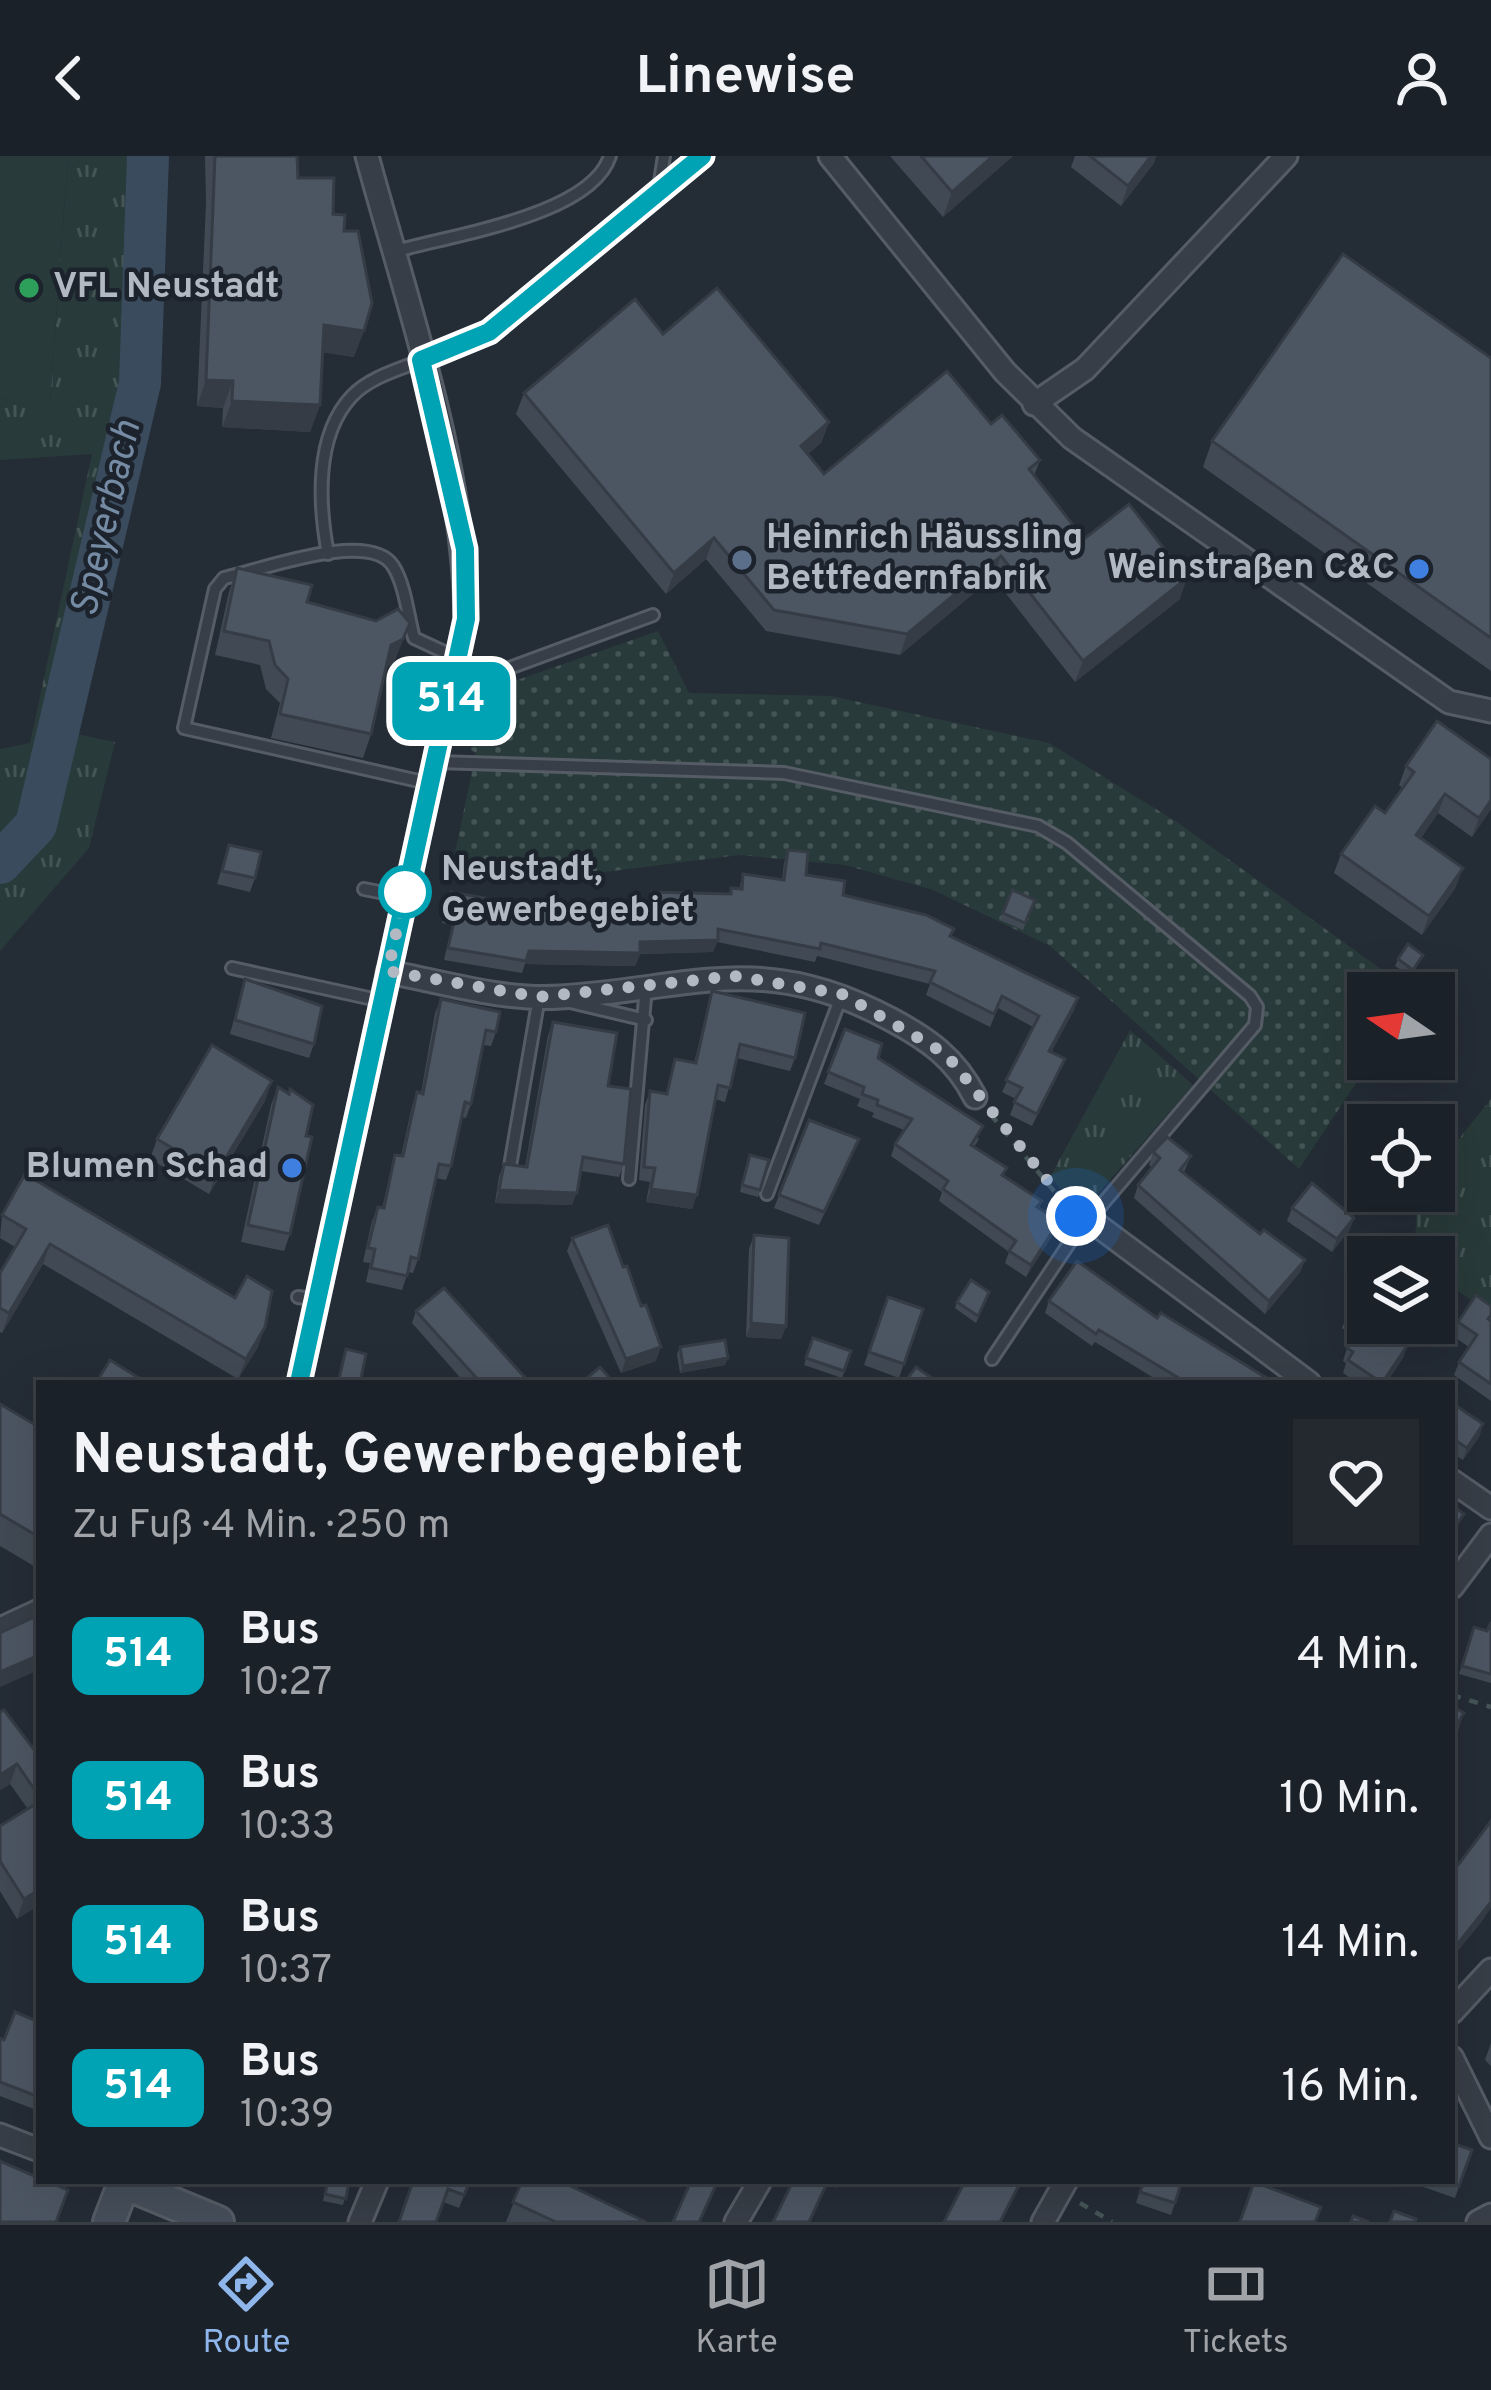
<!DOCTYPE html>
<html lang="de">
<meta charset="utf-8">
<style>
body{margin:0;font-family:Overpass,sans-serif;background:#242930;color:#f1f3f6;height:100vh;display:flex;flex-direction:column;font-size:45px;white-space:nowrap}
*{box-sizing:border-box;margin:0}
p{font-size:39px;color:#a0a3a8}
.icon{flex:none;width:66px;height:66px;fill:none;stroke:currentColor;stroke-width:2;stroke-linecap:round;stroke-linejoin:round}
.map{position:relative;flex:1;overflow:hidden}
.sheet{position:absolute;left:36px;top:1224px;width:1419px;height:804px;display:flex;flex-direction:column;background:#1b2128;border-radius:0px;box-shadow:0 12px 48px #0002,0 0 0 3px #393e45}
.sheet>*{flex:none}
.badge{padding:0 24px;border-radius:18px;font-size:42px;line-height:78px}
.needle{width:78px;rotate:283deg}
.buttons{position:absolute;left:1347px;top:816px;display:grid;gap:24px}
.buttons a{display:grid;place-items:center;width:108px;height:108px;border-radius:0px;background:#1b2128;box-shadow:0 12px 48px #0002,0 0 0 3px #393e45;font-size:60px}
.you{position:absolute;width:60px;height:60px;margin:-30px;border:9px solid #fff;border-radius:50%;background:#1a73e8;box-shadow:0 0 0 18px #1a73e833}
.map>.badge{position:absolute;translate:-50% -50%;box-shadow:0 0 0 6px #fff}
.round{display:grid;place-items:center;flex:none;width:126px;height:126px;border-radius:0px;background:#242930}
.head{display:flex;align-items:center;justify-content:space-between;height:204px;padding:0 36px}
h1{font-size:57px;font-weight:700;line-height:90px}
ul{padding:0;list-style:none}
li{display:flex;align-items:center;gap:36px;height:144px;padding:0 36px}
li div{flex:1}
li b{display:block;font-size:45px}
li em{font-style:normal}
li .badge{min-width:132px;font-weight:700;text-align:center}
header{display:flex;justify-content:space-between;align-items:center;height:156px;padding:0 36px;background:#1b2128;font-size:54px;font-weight:700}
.menu{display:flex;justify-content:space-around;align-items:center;height:168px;border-top:3px solid #393e45;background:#1b2128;font-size:33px;color:#a0a3a8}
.menu a{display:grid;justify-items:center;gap:6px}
.menu .active{color:#8fb6eb}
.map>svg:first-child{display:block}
</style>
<header><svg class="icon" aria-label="back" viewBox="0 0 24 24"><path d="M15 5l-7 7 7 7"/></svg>Linewise<svg class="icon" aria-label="person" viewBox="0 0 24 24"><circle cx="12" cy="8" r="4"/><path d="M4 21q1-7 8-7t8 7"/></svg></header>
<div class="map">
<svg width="1491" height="2066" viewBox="0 0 1491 2066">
<defs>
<pattern id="grass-tufts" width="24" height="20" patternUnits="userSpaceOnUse" patternTransform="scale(3)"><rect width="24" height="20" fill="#283a39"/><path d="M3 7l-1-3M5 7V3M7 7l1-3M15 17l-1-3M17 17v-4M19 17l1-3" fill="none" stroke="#455454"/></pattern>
<pattern id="garden-dots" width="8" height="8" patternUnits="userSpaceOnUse" patternTransform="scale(3)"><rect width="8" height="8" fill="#283a39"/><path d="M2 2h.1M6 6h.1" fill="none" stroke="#455454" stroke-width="1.8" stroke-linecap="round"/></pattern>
</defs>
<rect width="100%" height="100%" fill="#242c36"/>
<g fill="url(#grass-tufts)">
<path d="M68,0H163L149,238L76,578L115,586L89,692L0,795V593L30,587L92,298L0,304V242L50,245Z"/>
<path d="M1130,874L1193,929L1082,1056L1050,1021Z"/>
<path d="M1491,943V1158L1434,1118V1101H1414L1418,1035H1434V1014Z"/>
</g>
<path fill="url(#garden-dots)" d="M658,475L689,537L831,540L1049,587L1177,666L1414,837H1368V903H1372L1299,1013L1050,790L933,734L845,709L739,699L573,720L502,716V710L454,701L476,597L471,594L477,538Z"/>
<path fill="#283a39" d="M0,0H68L50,246L0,242Z"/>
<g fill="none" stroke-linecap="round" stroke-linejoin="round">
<path stroke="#3a4b5e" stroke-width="42" d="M0,707L36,669L140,227L148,0"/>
<defs>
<g id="lane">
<path d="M659,32L664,0"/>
<path d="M393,96C450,79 591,60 610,0"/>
<path d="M328,398C319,350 314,280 352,240C369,222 397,214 420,205"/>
<path d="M456,525L485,521L653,459"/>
<path d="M436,606L784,617L1038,670L1067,687L1250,840L1257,851L1255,869L1070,1086L992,1203"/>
<path d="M432,628L184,572L215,433L224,422C261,414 370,373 393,410C405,428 408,461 414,482L457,502"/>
<path d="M364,733L404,741"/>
<path d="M232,812L382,845"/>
<path d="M570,846L646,864"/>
<path d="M510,1010L539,841"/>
<path d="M629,1023L646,831"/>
<path d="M767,1038L841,841"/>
<path d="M298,1141L318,1144"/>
</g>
<g id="street">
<path d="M830,0L1005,216L1072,282L1449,546L1491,555"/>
<path d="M421,204L489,176L702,0"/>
<path d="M1034,248L1085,213L1286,0"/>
<path d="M388,816C443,826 503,845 560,841C690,833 762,794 890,863C928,883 955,902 975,941"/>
<path d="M1089,1063L1309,1227"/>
<path d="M299,1227L466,463C464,307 408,151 367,0"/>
<path d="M1452,1325L1491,1352"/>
<path d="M1452,1431L1491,1379"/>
<path d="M0,1473L39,1455"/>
<path d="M1452,1856L1491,1814"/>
<path d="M1452,1902L1491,1981"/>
<path d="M0,1979L39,1994"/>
<path d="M360,2066L377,2025"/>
<path d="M736,2066L760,2025"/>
<path d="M1043,2066L1066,2025"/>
<path d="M1478,2066L1491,2059"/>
</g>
<path id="secondary" d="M109,2066L124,2027L218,2066"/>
</defs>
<use href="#lane" stroke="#555c65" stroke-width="16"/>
<use href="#street" stroke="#555c65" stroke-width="27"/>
<use href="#secondary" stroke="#555c65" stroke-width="36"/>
<g stroke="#455557" stroke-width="4.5" stroke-dasharray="9 9" stroke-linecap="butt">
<path d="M991,959L1068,1052"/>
<path d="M1452,1539L1491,1551"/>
<path d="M1080,2047L1112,2066"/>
</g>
<use href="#lane" stroke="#373e47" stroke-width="10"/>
<use href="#street" stroke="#373e47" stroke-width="21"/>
<use href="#secondary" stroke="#454e5a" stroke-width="30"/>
</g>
<g fill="#414a54">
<path d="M205,0H297L298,22L333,58L344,75L354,201L322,196L320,249L310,276L222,271L223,252L197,250L206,47Z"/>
<path d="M890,0H1013L943,61Z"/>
<path d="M1075,0H1156L1154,7L1121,50L1071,11Z"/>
<path d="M663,178L829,266L821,287L808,298L824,318L991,268L1040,304L1034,320L1084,383L1180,443L1075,526L993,421L900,499L766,475L706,403L666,438L516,258L524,237Z"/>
<path d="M1491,202V515L1203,311L1212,285Z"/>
<path d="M237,412L307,446L394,507L386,511L371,578L363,602L271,582L280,547L266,533L260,509L215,499L229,436Z"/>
<path d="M1491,603V653L1472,681L1438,657L1421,682L1456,731L1422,779L1334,717L1341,698L1385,657L1403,632L1399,629L1406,610Z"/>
<path d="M229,689L255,722L250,736L217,728Z"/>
<path d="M788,694L806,719L843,739L950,780L1078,842L1074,854L1051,896L1065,903L1032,970L1010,959L1016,943L1002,936L1033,871L998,852L990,871L926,839L930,828L817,800L815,806L717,786L713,796L640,798L635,810L525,808L522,817L444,804L452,769L442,767L451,736L583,759L586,753L639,755L641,749H647L652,736L729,738L731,732L739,733L743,718L782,724L784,707Z"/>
<path d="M1012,734L1035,744L1023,774L1000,764Z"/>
<path d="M1423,799L1411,820L1395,810L1398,803Z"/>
<path d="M245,823L314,888L309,902L230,878Z"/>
<path d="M712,835L795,902L790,915L737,902L725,946L715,943L692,1053L646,1046L650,1026L639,1024L645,949L650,935L666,937L675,903L694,907Z"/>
<path d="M441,843L496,876L491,890L483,889L471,948L466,962L462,961L451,1010L446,1024L436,1022L418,1103L413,1117L408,1116L402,1134L366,1126L370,1107L363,1106L372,1065L378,1051L382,1052L395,999L401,1000L412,950L417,936L421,937L435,857Z"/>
<path d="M553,866L608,930L624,1008L619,1021L581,1015L572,1049L495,1047L499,1020L504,1008L525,1011L548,879Z"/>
<path d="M845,873L878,902L979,983L974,991L1004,1020L1042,1045L1039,1052L1054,1077L1026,1121L1005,1107L1009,1096L939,1045L942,1036L891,1000L895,988L904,974L872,961L874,957L857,950L860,943L824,928Z"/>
<path d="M278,931L306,980L290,1078L284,1095L241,1086L271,949Z"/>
<path d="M265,945L209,1038L150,1003L157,983Z"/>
<path d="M809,964L859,983L819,1069L774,1052Z"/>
<path d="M1153,996L1191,1000L1184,1016L1260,1078L1305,1104L1300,1116L1265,1158L1134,1042L1138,1029L1153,1012L1149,1009Z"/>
<path d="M769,1004L758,1041L740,1036L747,1006Z"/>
<path d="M1292,1052L1354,1062L1349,1075L1332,1096L1287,1065Z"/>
<path d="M2,1059L258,1191L238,1223L43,1108L2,1177L0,1176V1117L15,1091L0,1082Z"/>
<path d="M754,1079L786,1170L781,1183L746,1181L749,1093Z"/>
<path d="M572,1082L623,1111L656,1205L621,1217L567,1095Z"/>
<path d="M989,1136L976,1167L955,1152L957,1146Z"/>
<path d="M888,1141L923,1153L899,1222L864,1209Z"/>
<path d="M1049,1145L1157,1162L1275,1227H1162L1095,1186L1092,1190L1045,1157Z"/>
<path d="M1491,1150V1245L1454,1219L1459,1206L1469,1191L1453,1180L1458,1166Z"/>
<path d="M416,1155L530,1227H465L412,1167Z"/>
<path d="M1347,1160L1407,1190L1403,1202L1386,1227H1358L1343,1217L1346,1207L1343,1205L1347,1192L1355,1181L1342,1172Z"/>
<path d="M813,1182L851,1195L842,1222L804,1209Z"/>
<path d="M680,1191L725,1209L680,1217L677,1198Z"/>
<path d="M1452,1247L1483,1268L1479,1281L1463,1304L1452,1297Z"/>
<path d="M0,1248L39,1271V1413L0,1390Z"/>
<path d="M1491,1466V1527L1459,1518L1474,1471L1487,1475Z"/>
<path d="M0,1556L39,1600V1749L17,1763L0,1735V1670L28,1653L10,1628L0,1634Z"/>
<path d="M39,1866V1955L0,1940V1882L4,1884Z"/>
<path d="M1491,1887V1910L1485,1904Z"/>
<path d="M1472,1994L1455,2042L1415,2028L1417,2025H1452Z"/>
<path d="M327,2025H349L343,2049L323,2045Z"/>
<path d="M413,2025H470L459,2052L443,2046Z"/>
<path d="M522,2025L646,2066H506Z"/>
<path d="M793,2025H840L837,2032L829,2028Z"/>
<path d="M1143,2025H1182L1171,2059L1136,2047Z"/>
</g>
<g fill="#353c45">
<path d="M993,0H1013L943,61L952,36Z"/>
<path d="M1151,0H1156L1154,7L1121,50L1128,30Z"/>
<path d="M324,169L364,175L354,201L314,195Z"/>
<path d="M206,224L233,225L223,252L197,250Z"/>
<path d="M232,245L320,249L310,276L222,271Z"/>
<path d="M829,266L821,287L793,310L801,290Z"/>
<path d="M714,382L706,403L666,438L674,417Z"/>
<path d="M1001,400L993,421L900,499L907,478Z"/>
<path d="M1187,422L1180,443L1075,526L1083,505Z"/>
<path d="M410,467L394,507L382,513L391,489Z"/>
<path d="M1445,638L1438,657L1409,698L1416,679Z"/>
<path d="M1491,644V653L1472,681L1479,662Z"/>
<path d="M1463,712L1456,731L1422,779L1429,760Z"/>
<path d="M718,784L713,796L640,798L635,810L525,808L529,795L640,786Z"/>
<path d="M1078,842L1074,854L1045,908L1049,895Z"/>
<path d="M272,925L265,945L209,1038L216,1018Z"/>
<path d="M651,1033L697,1039L692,1053L646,1046Z"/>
<path d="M499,1034L577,1037L572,1049L495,1047Z"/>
<path d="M1354,1062L1349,1075L1332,1096L1337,1083Z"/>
<path d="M1059,1065L1054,1077L1026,1121L1031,1109Z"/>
<path d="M50,1088L43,1108L2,1177L9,1157Z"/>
<path d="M1305,1104L1300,1116L1265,1158L1269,1145Z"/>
<path d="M751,1167L786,1170L781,1183L746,1181Z"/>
<path d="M1412,1167H1416L1396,1197L1400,1185Z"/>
<path d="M265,1171L258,1191L238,1223L246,1203Z"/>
<path d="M1407,1190L1403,1202L1386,1227H1382Z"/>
<path d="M661,1191L656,1205L621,1217L626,1203Z"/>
<path d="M728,1202L725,1209L680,1217L683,1210Z"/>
<path d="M1483,1268L1479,1281L1463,1304L1467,1292Z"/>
<path d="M39,1499V1514L0,1531V1516Z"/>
<path d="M1464,1557L1458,1575L1452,1584V1577Z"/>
<path d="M17,1608L10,1628L0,1634V1619Z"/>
<path d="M39,1734V1749L17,1763L24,1743Z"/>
<path d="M1491,1746V1752L1480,1768L1452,1802V1795Z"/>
</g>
<g fill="#4c5662" stroke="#353c45" stroke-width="3">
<path d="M215,0H297L298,22H334L333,58L345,59L344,75H358L372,147L364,175L324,169L320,249L232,245L233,225L206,224Z"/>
<path d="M921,0H993L952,36Z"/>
<path d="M1090,0H1151L1128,30Z"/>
<path d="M1343,98L1491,202V482L1212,285Z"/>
<path d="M717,132L829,266L801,290L824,318L947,215L991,268L1002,259L1040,304L1029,313L1084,383L1129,348L1187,422L1083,505L1001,400L907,478L774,454L714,382L674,417L524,237L635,143L663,178Z"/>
<path d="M237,412L312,429L307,446L376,465L398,453L410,467L403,483L391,489L371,578L280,558L288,523L275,509L269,485L224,475Z"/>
<path d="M1437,565L1491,603V644L1479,662L1445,638L1416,679L1463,712L1429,760L1341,698L1375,650L1385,657L1414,616L1406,610Z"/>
<path d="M229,689L261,696L255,722L222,715Z"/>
<path d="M788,694L808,696L806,719L845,725L843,739L926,759L954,773L950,780L1078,842L1049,895L1065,903L1037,958L1014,946L1022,932L1006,924L1039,860L1002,840L994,858L930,826L935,815L821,787L820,793L718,773V784L640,786V797L529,795L526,805L448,792L456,757L447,755L451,736L585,760L586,753L641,755V749H652V736L731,738V732L742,733L743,718L784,724Z"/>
<path d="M1012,734L1035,744L1025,767L1003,757Z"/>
<path d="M1408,788L1423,799L1413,814L1398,803Z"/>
<path d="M245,823L322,850L314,888L235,864Z"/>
<path d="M712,835L805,857L795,902L740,888L730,932L718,929L697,1039L651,1033L655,1012L644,1011L650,935L667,938L675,903L696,907Z"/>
<path d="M441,843L500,856L496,876L486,874L471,948L465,946L451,1010L439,1008L418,1103L411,1101L407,1120L371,1112L375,1093L368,1092L378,1051L384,1052L395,999L403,1000L417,936L423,938Z"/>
<path d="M553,866L617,877L608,930L631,933L624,1008L583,1001L577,1037L499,1034L504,1008L527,1011Z"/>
<path d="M845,873L882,888L878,902L983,970L971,989L1007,1012L1002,1019L1042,1045L1037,1051L1059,1065L1031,1109L1009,1095L1016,1085L943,1033L948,1025L895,988L912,963L877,949L878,944L862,938L864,931L828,916Z"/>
<path d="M212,889L272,925L216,1018L157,983Z"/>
<path d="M278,931L289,938L290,933L313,949L306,980L312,981L290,1078L248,1069Z"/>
<path d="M809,964L859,983L824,1056L779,1039Z"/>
<path d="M1167,981L1191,1000L1180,1014L1260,1078L1264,1074L1305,1104L1269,1145L1138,1029L1160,1002L1153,996Z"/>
<path d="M750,999L769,1004L760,1034L742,1029Z"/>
<path d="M25,1018L235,1142L247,1120L272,1135L265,1171L246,1203L50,1088L9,1157L0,1152V1117L26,1073L2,1059Z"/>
<path d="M1312,1027L1354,1062L1337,1083L1292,1052Z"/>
<path d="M608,1069L623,1111L627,1110L641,1150L646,1149L661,1191L626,1203L572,1082Z"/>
<path d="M754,1079L789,1082L786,1170L751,1167Z"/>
<path d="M1382,1089L1401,1101H1374Z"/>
<path d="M1077,1105L1157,1162L1161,1157L1275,1227H1187L1099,1174L1096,1178L1049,1145Z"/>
<path d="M971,1124L989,1136L978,1160L957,1146Z"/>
<path d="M1368,1129V1167H1412L1400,1185L1407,1190L1382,1227L1348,1204L1353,1196L1347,1192L1363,1171L1347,1160Z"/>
<path d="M444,1132L530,1227H481L416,1155Z"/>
<path d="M1476,1139L1491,1150V1159L1488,1163L1491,1165V1228L1459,1206L1477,1179L1458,1166Z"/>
<path d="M888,1141L923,1153L904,1208L869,1196Z"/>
<path d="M813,1182L851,1195L844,1215L806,1202Z"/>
<path d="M725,1184L728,1202L683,1210L680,1191Z"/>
<path d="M346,1193L366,1198L360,1227H338Z"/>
<path d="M110,1204L147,1227H96Z"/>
<path d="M600,1211L614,1227H581Z"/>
<path d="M916,1211L939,1227H904Z"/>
<path d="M1452,1247L1483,1268L1467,1292L1452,1282Z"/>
<path d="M0,1248L39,1271V1381L0,1358Z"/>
<path d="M1452,1349L1464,1358L1452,1375Z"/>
<path d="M39,1459V1499L0,1516V1477Z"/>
<path d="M1491,1466V1518L1462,1510L1474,1471L1487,1475Z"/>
<path d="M1452,1550L1464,1557L1452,1577Z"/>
<path d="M4,1554L39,1600V1640L17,1608L0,1619V1556Z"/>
<path d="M39,1646V1734L24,1743L0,1705V1670Z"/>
<path d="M1491,1665V1746L1452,1795V1717Z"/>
<path d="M15,1856L39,1866V1941L0,1926V1882L4,1884Z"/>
<path d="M1452,1987L1472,1994L1459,2030L1444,2025H1452Z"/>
<path d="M0,2005L39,2022V2025H47L68,2034L56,2066H0Z"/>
<path d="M328,2025H349L346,2043L325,2038Z"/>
<path d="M413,2025H470L464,2039L448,2033L436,2066H399Z"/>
<path d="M522,2025H560L646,2066H556L513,2046Z"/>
<path d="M691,2025H718L699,2066H673Z"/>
<path d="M793,2025H828L809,2066H773Z"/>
<path d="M965,2025H1021L1000,2066H944Z"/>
<path d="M1144,2025H1182L1175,2047L1140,2036Z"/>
<path d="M1254,2026L1321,2051L1315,2066H1240Z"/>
<path d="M1394,2055L1416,2063L1415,2066H1390Z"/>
<path d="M1353,2060L1369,2066H1351Z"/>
</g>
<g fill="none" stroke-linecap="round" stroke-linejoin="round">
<defs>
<path id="line" d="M299,1227L466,463L465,393L421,204L489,176L702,0"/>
</defs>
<use href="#line" stroke="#fff" stroke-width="27"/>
<use href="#line" stroke="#00a3b4" stroke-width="18"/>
<path stroke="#b2b9c3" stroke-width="12" stroke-dasharray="0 21.6" d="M405,736L388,815L538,841L734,820L842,838L946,898L1076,1060"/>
</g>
<circle fill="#2e9e5b" stroke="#1c232c" stroke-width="4.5" cx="29" cy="132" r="12"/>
<circle fill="#5c6f8a" stroke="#1c232c" stroke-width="4.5" cx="742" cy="404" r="12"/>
<g fill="#3f7fe0" stroke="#1c232c" stroke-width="4.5">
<circle cx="1419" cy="413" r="12"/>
<circle cx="292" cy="1012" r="12"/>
</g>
<circle fill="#fff" stroke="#00a3b4" stroke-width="6" cx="405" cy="736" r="24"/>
<g text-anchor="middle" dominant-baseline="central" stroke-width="9" stroke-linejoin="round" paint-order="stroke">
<g font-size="36" font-weight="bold" fill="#b2b9c3" stroke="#1c232c" text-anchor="start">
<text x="53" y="132">VFL Neustadt</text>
<text x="766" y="383">Heinrich Häussling<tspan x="766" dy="41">Bettfedernfabrik</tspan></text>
<text x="1395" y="413" text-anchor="end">Weinstraßen C&amp;C</text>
<text x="268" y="1012" text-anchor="end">Blumen Schad</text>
</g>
<g font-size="36" font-weight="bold" fill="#b2b9c3" stroke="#1c232c" text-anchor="start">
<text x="441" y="715">Neustadt,<tspan x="441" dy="41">Gewerbegebiet</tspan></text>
</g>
<g font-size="39" font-style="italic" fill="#758ba3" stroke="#1c232c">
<text transform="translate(108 363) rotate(-77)">Speyerbach</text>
</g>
</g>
</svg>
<div class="buttons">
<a><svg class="needle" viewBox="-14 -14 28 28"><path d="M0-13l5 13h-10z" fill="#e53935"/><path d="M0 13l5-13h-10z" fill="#a0a3a8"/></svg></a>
<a><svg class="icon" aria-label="locate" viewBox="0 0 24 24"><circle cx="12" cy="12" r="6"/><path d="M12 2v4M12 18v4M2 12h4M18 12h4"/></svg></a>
<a><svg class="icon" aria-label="layers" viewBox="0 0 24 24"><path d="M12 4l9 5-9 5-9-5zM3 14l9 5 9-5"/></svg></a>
</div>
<div class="you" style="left:1076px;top:1060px"></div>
<b class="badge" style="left:451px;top:545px;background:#00a3b4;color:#fff">514</b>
<section class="sheet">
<div class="head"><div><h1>Neustadt, Gewerbegebiet</h1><p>Zu Fuß · 4 Min. · 250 m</p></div><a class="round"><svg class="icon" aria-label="heart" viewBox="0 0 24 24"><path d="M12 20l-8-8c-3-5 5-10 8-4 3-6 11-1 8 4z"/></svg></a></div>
<ul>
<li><span class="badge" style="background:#00a3b4;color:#fff">514</span><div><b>Bus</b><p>10:27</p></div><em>4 Min.</em></li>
<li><span class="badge" style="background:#00a3b4;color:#fff">514</span><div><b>Bus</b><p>10:33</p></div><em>10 Min.</em></li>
<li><span class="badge" style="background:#00a3b4;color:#fff">514</span><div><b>Bus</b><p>10:37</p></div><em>14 Min.</em></li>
<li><span class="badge" style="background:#00a3b4;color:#fff">514</span><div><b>Bus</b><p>10:39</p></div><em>16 Min.</em></li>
</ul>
</section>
</div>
<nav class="menu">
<a class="active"><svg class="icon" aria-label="directions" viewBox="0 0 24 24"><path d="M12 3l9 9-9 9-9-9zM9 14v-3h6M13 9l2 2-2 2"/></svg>Route</a>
<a><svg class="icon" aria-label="map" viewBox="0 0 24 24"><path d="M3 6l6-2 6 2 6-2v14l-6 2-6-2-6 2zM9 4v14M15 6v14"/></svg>Karte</a>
<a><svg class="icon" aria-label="tickets" viewBox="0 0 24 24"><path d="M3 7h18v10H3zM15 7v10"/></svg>Tickets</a>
</nav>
